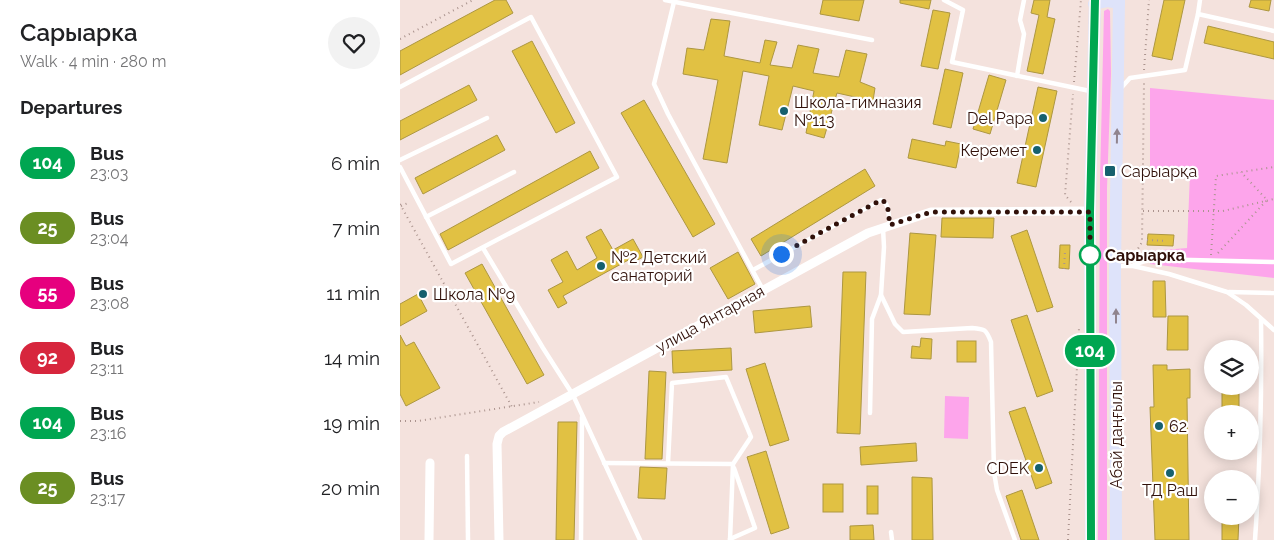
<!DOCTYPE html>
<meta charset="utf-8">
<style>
body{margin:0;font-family:Raleway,sans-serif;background:#f2f2f2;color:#202124;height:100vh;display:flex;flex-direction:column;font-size:19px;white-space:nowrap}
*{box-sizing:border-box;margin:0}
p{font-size:16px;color:#757577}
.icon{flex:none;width:28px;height:28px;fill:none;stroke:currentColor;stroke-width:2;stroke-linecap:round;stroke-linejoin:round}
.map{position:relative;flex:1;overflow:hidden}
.sheet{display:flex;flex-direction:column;background:#fff;width:400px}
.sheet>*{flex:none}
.badge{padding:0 10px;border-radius:16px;font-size:18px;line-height:32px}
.fabs{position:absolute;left:804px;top:340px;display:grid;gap:10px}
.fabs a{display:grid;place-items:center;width:55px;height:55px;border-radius:50%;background:#fff;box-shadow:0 2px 12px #0003;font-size:25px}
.you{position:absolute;width:25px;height:25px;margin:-12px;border:4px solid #fff;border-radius:50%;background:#1a73e8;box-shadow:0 0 0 8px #1a73e833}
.map>.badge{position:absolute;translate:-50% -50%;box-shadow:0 0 0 2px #fff}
h2{padding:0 20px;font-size:19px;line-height:45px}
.round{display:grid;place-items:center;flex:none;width:52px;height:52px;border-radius:26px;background:#f2f2f2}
.summary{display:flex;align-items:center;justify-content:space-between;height:85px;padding:0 20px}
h1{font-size:24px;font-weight:600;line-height:38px}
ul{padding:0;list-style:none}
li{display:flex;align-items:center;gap:15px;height:65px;padding:0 20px}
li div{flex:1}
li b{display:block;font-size:19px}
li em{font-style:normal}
li .badge{min-width:55px;font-weight:700;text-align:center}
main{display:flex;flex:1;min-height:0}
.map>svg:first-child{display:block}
</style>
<main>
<section class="sheet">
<div class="summary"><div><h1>Сарыарка</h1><p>Walk · 4 min · 280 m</p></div><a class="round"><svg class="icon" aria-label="heart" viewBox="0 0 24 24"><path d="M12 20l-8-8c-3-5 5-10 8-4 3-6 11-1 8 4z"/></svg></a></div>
<h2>Departures</h2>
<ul>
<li><span class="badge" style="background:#00a651;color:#fff">104</span><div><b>Bus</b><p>23:03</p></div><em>6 min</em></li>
<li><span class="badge" style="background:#6b8e23;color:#fff">25</span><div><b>Bus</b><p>23:04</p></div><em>7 min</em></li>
<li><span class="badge" style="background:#e6007e;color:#fff">55</span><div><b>Bus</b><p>23:08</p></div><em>11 min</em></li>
<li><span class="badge" style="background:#d7263d;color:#fff">92</span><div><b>Bus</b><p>23:11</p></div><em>14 min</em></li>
<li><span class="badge" style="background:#00a651;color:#fff">104</span><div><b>Bus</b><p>23:16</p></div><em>19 min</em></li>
<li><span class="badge" style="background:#6b8e23;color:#fff">25</span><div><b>Bus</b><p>23:17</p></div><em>20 min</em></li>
</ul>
</section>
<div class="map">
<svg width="874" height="540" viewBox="0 0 874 540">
<rect width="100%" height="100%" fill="#f4e2dd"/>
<g fill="#fda5eb">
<path d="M708,9L710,11L711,74L707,188V540H698L700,180L704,11Z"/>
<path d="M750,88L874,100V278L750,264L751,251L787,248L790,173L750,169Z"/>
<path d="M545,396L569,397L568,439L544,438Z"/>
</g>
<g fill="#e1c143" stroke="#ad9741">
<path d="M95,0H106L113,13L0,75V51Z"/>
<path d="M423,0H464L459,21L420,14Z"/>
<path d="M500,0H531L529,9L500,3Z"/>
<path d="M634,0H650L647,17L655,19L643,74L627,71L639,15L631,13Z"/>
<path d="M764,0H785L772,60L752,56Z"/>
<path d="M851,0H871L869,11L849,7Z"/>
<path d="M533,10L550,13L538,69L521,66Z"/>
<path d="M311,19L330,21L324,56L360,63L365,40L377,42L370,65L392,68L398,45L419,49L413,73L439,77L446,50L467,54L460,82L475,88L473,101L437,93L424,138L406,133L414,91L393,86L382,130L359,125L369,76L343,71L327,163L303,159L318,80L283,74L287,48L304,50Z"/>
<path d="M808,26L874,42V59L804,43Z"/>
<path d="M132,41L175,123L156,133L112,51Z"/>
<path d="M545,69L563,73L551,128L533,124Z"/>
<path d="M589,75L606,80L590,134L573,129Z"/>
<path d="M69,85L77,100L0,140V121Z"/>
<path d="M638,87L657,91L636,187L617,183Z"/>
<path d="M244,100L315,224L293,237L221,113Z"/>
<path d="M97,135L105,150L23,194L15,178Z"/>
<path d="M512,139L545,146L546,141L561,144L556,168L508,158Z"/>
<path d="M190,151L199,168L48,250L40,234Z"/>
<path d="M465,169L475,186L361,256L351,239Z"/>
<path d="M542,218H594L593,238L541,237Z"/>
<path d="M201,229L213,250L233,239L243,257L234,262L232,258L163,296L167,303L158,308L148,290L163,282L151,260L167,251L177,270L197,258L186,237Z"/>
<path d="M627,230L653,307L637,312L611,236Z"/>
<path d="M510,233L536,235L530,315L504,314Z"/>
<path d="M748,234L774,235L773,246L747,245Z"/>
<path d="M660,245H670L669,269L659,268Z"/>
<path d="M338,252L355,284L328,299L310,268Z"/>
<path d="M82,264L144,375L127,384L65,273Z"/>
<path d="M443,272H466L460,434L437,433Z"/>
<path d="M753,281H765L766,317H753Z"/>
<path d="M18,294L27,311L0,326V304Z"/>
<path d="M410,306L412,327L355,333L353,311Z"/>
<path d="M627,315L653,391L637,397L611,320Z"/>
<path d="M768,316H788V350H767Z"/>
<path d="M0,335L6,346L14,342L40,388L6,406L0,394Z"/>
<path d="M521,338L532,339L531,359L511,358L512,346L520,347Z"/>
<rect x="557" y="341" width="19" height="21"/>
<path d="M331,348L332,370L273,373L272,351Z"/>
<path d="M365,363L389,440L370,446L346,369Z"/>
<path d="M753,365H767V370L790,369V398H787L789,540H755L750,407H754Z"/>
<path d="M249,371L266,372L262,459H245Z"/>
<rect x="822" y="386" width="17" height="28"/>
<path d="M625,407L652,483L636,489L609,412Z"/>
<path d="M158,422H177L174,540H156Z"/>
<path d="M516,443L517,461L461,465L460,447Z"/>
<path d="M366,451L389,528L371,534L347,457Z"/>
<path d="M240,467L267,468L265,499L238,498Z"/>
<path d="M512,477L532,478L533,540H512Z"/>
<rect x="423" y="484" width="20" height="28"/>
<rect x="467" y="486" width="11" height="28"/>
<path d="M622,490L639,540H621L606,496Z"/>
<path d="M822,516H839L838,540H822Z"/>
<path d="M473,525L474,540H450V526Z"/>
</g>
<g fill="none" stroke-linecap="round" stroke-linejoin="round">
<g stroke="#ab948e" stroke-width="2" stroke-dasharray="1 4" stroke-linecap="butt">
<path d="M0,39L73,0"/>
<path d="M744,70L749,0"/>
<path d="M674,82L681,0"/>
<path d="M671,202L665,195L673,94"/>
<path d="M0,204L112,407"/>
<path d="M1,206L10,202"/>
<path d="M743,211H823L874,199"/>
<path d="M747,240L766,241"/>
<path d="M818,253L867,200L841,172"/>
<path d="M811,255L816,176L874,167"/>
<path d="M733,257L742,242L744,82"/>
<path d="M664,269L665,251"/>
<path d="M0,421H18L139,402"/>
<path d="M668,540L679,328"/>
</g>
<g stroke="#fff" stroke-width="4.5">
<path d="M265,0L472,40"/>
<path d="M544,0L563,10L552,62L690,91"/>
<path d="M274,2L254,84L268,114L363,290"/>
<path d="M798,14L800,0"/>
<path d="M617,76L624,34L620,20L624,0"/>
<path d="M0,87L131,17L217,177L51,264L0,167"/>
<path d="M721,88L730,78L785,70L798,14L874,31"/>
<path d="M0,160L87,118"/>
<path d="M26,217L114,172"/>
<path d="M483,228L484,247L481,295L495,324L503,332L572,328C585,329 586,329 591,342L594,472L597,490L615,540"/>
<path d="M83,248L143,348L173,395L240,540"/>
<path d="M734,265L751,259L874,262"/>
<path d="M717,266H733L769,274L827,292L846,305L874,330"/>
<path d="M353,270L481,200C490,203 488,216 490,225"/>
<path d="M829,292L874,293"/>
<path d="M470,413L472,319L481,295"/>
<path d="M67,456L68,540"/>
<path d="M204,463L333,464"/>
<path d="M268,463L272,383L326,377L351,437L333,464L330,540"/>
<path d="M491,532L492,540"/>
<path d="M330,539L355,528L334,468"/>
<path d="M181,540L182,417"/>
<path d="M855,540C860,466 862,393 861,320"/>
</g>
<g stroke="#fff" stroke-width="9">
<path d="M29,540L30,463"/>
<path d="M99,540L97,444L99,436L103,432L468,233L531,212L690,211"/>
</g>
<g stroke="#dee3fa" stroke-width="12">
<path d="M694,4L708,1L719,3"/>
<path d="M691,540L690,211L695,0"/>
<path d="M716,540L715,266L719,0"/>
</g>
</g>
<defs><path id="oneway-solid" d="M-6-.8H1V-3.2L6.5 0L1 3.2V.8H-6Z" transform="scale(1.25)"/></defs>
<g fill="#90848e">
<use href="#oneway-solid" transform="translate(717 136) rotate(-89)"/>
<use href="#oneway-solid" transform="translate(716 316) rotate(-90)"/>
</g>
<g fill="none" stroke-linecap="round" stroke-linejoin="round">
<defs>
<path id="line" d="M691,540L690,212L695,0"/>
</defs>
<use href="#line" stroke="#fff" stroke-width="11"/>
<use href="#line" stroke="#00a651" stroke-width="8"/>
<path stroke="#31110a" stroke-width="5" stroke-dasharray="0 9" d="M381,254L481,200C490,203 488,216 490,225L531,212H690V255"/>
</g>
<g fill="#16606e" stroke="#fff" stroke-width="2">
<circle cx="384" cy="111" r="5"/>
<circle cx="643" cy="118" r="5"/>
<circle cx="637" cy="150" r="5"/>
<rect x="704" y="165" width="12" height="12" rx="2.5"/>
<circle cx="201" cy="266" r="5"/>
<circle cx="23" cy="294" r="5"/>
<circle cx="759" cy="426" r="5"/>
<circle cx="639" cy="468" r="5"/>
<circle cx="770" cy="473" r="5"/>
</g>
<circle fill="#fff" stroke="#00a651" stroke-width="2.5" cx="690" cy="255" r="10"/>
<g text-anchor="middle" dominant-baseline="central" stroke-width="4.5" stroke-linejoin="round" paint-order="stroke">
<g font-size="16" fill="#31110a" stroke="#fff" text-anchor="start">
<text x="394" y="102">Школа-гимназия<tspan x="394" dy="18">№113</tspan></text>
<text x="633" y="118" text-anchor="end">Del Papa</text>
<text x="627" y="150" text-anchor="end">Керемет</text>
<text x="721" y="171">Сарыарқа</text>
<text x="211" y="257">№2 Детский<tspan x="211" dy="18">санаторий</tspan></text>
<text x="33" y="294">Школа №9</text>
<text x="769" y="426">62</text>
<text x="629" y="468" text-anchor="end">CDEK</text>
<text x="770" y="490" text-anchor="middle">ТД Раш</text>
</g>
<g font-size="16" font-weight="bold" fill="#31110a" stroke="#fff" text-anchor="start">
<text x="705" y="255">Сарыарка</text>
</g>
<g font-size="16" fill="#31110a" stroke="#fff">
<text transform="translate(310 319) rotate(-29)">улица Янтарная</text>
<text transform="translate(716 435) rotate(-90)">Абай даңғылы</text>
</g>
</g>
</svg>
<div class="fabs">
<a><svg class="icon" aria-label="layers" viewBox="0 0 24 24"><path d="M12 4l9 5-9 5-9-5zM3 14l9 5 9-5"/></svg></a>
<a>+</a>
<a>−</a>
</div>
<div class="you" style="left:381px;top:254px"></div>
<b class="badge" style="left:690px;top:351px;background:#00a651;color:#fff">104</b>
</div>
</main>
